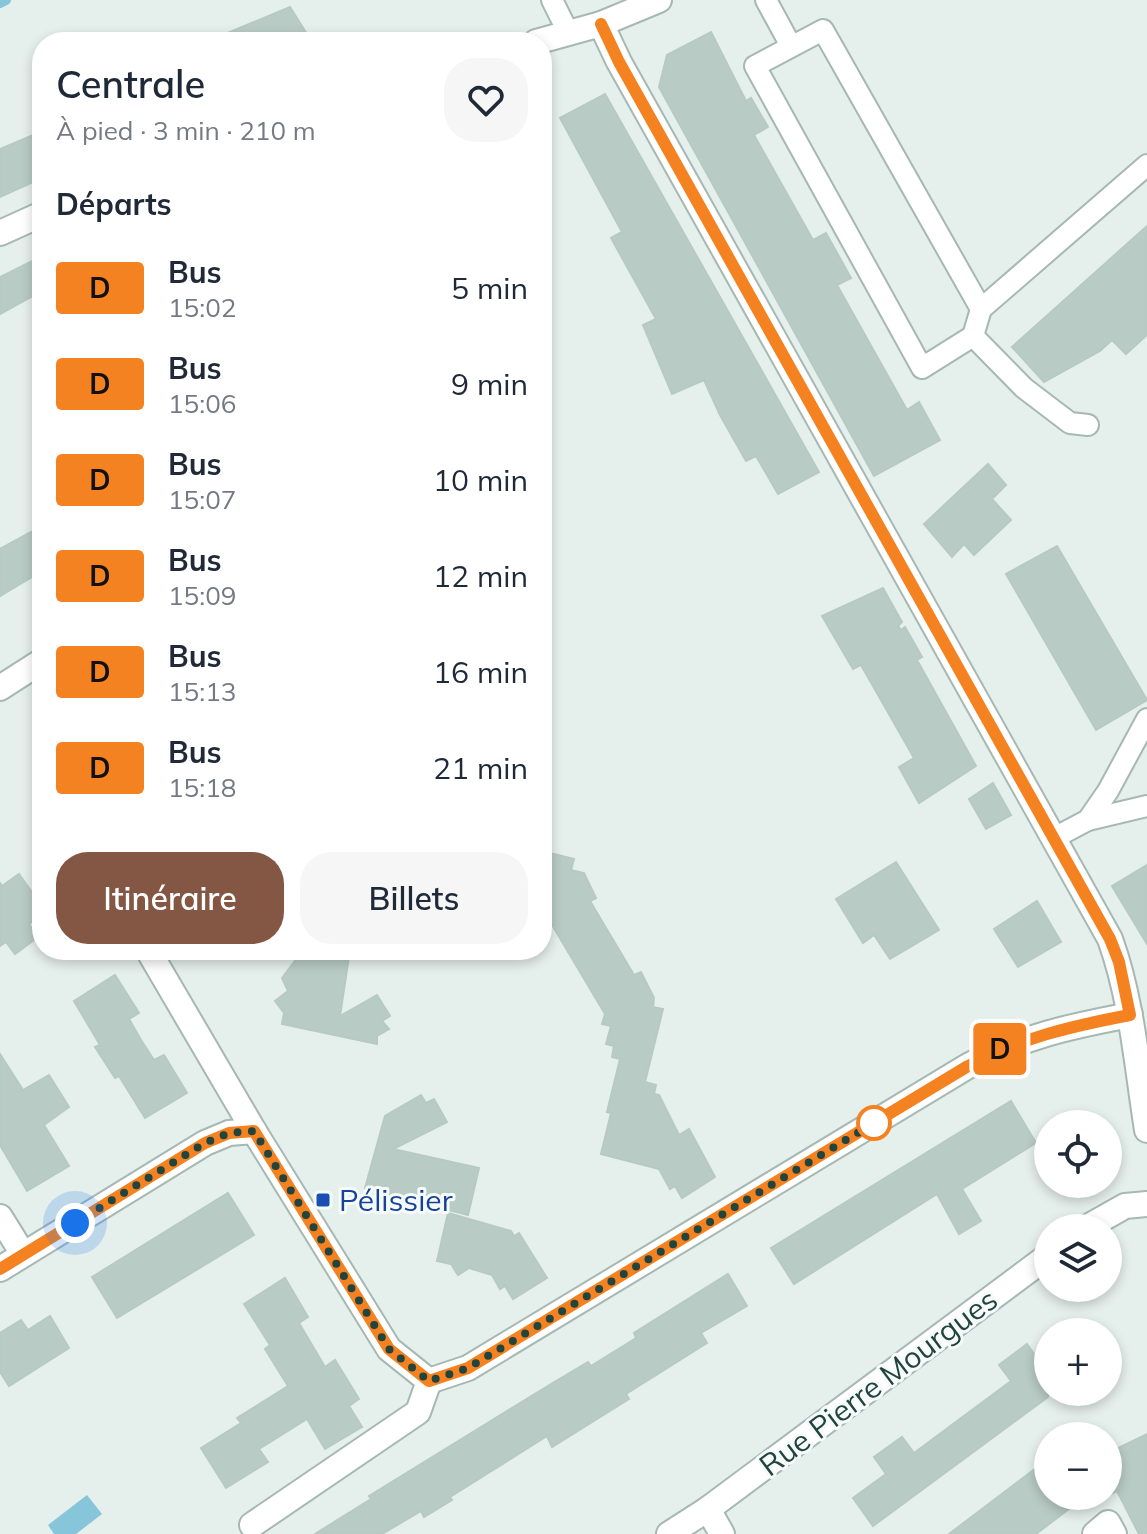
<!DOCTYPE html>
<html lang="fr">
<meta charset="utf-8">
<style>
body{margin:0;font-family:Mulish,sans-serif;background:#f6f6f7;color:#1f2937;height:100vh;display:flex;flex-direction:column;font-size:30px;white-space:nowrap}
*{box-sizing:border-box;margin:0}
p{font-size:26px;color:#747a83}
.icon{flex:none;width:44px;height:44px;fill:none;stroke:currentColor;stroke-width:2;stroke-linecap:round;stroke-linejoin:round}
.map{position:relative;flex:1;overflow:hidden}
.details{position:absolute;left:32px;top:32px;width:520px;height:928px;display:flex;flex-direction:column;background:#fff;border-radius:32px;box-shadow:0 4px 12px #0003}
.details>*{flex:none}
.badge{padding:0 16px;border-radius:6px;font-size:28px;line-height:52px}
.controls{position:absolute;left:1034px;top:1110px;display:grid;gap:16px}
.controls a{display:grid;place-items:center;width:88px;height:88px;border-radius:50%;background:#fff;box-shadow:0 4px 12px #0003;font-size:40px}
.you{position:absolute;width:40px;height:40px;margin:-20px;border:6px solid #fff;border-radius:50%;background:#1a73e8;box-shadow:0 0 0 12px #1a73e833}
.map>.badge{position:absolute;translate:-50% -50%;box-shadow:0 0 0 4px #fff}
h2{padding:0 24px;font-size:30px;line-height:72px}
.round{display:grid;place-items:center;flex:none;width:84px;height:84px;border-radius:32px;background:#f6f6f7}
.head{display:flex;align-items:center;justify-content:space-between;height:136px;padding:0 24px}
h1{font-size:38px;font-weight:600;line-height:60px}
.button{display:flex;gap:16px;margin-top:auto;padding:16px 24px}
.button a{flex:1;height:92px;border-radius:32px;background:#845644;color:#fff;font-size:32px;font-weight:600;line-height:92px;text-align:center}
.button a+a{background:#f6f6f7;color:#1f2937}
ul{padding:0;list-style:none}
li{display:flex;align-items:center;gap:24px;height:96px;padding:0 24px}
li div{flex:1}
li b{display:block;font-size:30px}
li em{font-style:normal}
li .badge{min-width:88px;font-weight:700;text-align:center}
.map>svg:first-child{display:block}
</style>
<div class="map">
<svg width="1147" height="1534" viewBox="0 0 1147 1534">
<rect width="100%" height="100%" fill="#e5efec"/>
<path fill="#87c5da" d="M87,1495L102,1514L76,1534H54L48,1525Z"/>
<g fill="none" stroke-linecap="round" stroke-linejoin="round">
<path stroke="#87c5da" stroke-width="10" d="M0,3L6,0"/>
</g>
<g fill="#b9cbc5" stroke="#b6cac3" stroke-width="2">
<path d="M290,7L312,42H206Z"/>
<path d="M711,32L746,101L751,98L768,127L754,135L813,240L826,233L851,278L837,285L907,410L919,402L940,440L874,476L659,87L667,55Z"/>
<path d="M605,94L819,472L778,494L756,456L746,461L720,415L704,380L672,394L643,325L656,319L611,238L622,232L560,118Z"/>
<path d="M33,135L42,155V178L0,197V149Z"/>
<path d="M1147,226V335L1126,354L1112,340L1100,351L1044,382L1012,347Z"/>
<path d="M42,256V291L0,314V277Z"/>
<path d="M988,464L1006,485L992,499L1011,520L974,555L964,544L952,557L924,524Z"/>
<path d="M42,526V571L0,596V549Z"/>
<path d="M1057,546L1147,700L1096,730L1006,574Z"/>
<path d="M883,588L902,622L898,626L901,630L905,627L922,657L917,660L976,766L919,803L899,767L914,758L861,665L853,669L822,616Z"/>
<path d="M993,783L1011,815L986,829L969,799Z"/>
<path d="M542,851L574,859L571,870L584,873L596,898L590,901L634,975L641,972L654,998L653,1007L663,1009L645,1082L656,1085L654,1094L659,1095L679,1135L689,1129L715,1177L682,1198L675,1186L670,1189L659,1169L601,1154L611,1113L607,1112L620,1059L612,1057L614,1046L606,1044L611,1026L602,1024L605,1014L542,908Z"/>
<path d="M896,862L939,930L890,959L874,935L863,943L836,899Z"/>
<path d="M1147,865V944L1112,886Z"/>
<path d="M19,874L41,905L37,908L41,915L29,924L38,937L15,954L6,942L0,946V883L2,886Z"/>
<path d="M1037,901L1061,942L1018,967L994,929Z"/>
<path d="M303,950H350L340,1016L377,995L390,1016L382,1021L389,1029L377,1036V1044L282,1024L284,1013L275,1001L288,991L282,978Z"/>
<path d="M115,975L139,1013L129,1019L141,1040L154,1060L164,1055L187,1093L145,1118L119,1076L115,1078L95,1047L100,1045L74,1001Z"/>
<path d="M0,1054L23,1090L49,1075L69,1107L44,1125L69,1166L27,1191L0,1145Z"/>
<path d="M421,1095L426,1103L434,1099L447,1122L393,1149L479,1168L468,1215L365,1188L385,1116Z"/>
<path d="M1011,1101L1036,1143L962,1189L981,1221L959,1234L937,1194L794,1284L771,1248Z"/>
<path d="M228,1193L254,1235L117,1318L92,1277Z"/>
<path d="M448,1213L511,1231L514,1236L519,1233L547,1278L513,1299L505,1286L500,1289L492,1275L469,1268L458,1275L451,1264L437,1261Z"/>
<path d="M728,1274L747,1306L701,1333L707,1343L626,1394L629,1399L552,1447L547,1436L450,1497L452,1500L424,1517L421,1511L382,1534H315L371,1499L369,1496L551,1384L588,1362L591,1366L636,1338L634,1333Z"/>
<path d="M285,1278L308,1317L299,1323L325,1367L335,1360L359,1399L349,1406L362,1427L325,1449L307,1419L259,1449L268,1462L226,1488L201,1448L241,1423L237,1418L288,1386L265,1349L270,1345L244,1304Z"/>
<path d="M50,1316L69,1348L9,1386L0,1372V1333L21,1320L28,1330Z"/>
<path d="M1027,1344L1048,1373V1397L873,1526L853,1498L886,1474L874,1457L902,1437L914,1453L1011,1381L999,1365Z"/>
<path d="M1147,1434V1534H1139L1117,1491L1108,1495V1453Z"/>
<path d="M1048,1459V1496H1086L1036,1534H949Z"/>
</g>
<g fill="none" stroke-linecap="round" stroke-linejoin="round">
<defs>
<g id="service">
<path d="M552,0L569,34"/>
<path d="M766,0L791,46"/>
<path d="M823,30L981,309L973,336L922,368L755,66Z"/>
<path d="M981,309L1147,165"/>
<path d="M973,336L1024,388L1070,423L1088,425"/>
<path d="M1088,820L1147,806"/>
<path d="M1054,838L1088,820L1108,791L1147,719"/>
</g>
<g id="minor">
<path d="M601,24L619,62L1110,939C1132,1000 1137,1067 1147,1130"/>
<path d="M536,42L601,24L659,0"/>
<path d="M0,233L42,214"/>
<path d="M0,688L42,661"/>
<path d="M148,950L254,1131L389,1349L429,1381L468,1368L968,1066C1025,1036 1067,1027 1130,1015"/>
<path d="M0,1217L23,1254"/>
<path d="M1086,1228L1125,1206L1147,1204"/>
<path d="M0,1269L205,1143L229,1133L254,1131"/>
<path d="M708,1509L722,1534"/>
<path d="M252,1525L418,1412L429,1381"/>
<path d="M669,1534L708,1509L1048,1256"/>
<path d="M1095,1534L1108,1523L1114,1534"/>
</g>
</defs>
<use href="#service" stroke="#a6b8b4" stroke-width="24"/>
<use href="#minor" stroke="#a6b8b4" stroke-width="28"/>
<use href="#service" stroke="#fff" stroke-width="20"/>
<use href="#minor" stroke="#fff" stroke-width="24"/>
</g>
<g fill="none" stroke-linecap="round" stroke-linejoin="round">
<defs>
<path id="line" d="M0,1269L205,1143L229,1133L254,1131L389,1349L429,1381L468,1368L968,1066C1025,1037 1067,1027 1130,1015L1119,962L1110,939L619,62L601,24"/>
</defs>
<use href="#line" stroke="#fff" stroke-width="18"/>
<use href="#line" stroke="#f58220" stroke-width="12"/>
<path stroke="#21443e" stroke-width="8" stroke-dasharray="0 14.4" d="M75,1223L205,1143L229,1133L254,1131L389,1349L429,1381L468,1368L874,1123"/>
</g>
<circle fill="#fff" stroke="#f58220" stroke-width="4" cx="874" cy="1123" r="16"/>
<rect fill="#1a4fb4" stroke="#f6fbf9" stroke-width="3" x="315" y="1192" width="16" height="16" rx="4"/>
<g text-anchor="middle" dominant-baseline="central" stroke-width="6" stroke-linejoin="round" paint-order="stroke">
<g font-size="30" fill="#164399" stroke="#f6fbf9" text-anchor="start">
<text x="339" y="1200">Pélissier</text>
</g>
<g font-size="30" fill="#21443e" stroke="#f6fbf9">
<text transform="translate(878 1382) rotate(-37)">Rue Pierre Mourgues</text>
</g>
</g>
</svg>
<div class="controls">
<a><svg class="icon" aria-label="locate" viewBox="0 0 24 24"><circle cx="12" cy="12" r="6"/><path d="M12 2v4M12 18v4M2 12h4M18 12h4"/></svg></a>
<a><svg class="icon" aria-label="layers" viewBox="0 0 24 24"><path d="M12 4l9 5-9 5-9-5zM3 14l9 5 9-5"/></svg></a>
<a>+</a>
<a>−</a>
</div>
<div class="you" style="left:75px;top:1223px"></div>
<b class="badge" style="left:1000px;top:1049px;background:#f58220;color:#111">D</b>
<section class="details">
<div class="head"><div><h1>Centrale</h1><p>À pied · 3 min · 210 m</p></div><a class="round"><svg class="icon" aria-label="heart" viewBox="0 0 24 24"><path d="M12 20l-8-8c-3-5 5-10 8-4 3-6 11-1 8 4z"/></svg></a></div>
<h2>Départs</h2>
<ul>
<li><span class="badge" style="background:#f58220;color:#111">D</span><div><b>Bus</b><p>15:02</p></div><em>5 min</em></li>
<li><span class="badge" style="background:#f58220;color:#111">D</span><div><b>Bus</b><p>15:06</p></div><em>9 min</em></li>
<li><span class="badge" style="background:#f58220;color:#111">D</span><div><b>Bus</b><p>15:07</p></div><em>10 min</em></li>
<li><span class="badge" style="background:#f58220;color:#111">D</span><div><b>Bus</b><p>15:09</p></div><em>12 min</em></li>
<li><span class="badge" style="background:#f58220;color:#111">D</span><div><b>Bus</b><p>15:13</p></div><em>16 min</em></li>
<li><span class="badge" style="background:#f58220;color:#111">D</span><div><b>Bus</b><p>15:18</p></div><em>21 min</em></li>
</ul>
<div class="button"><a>Itinéraire</a><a>Billets</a></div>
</section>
</div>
